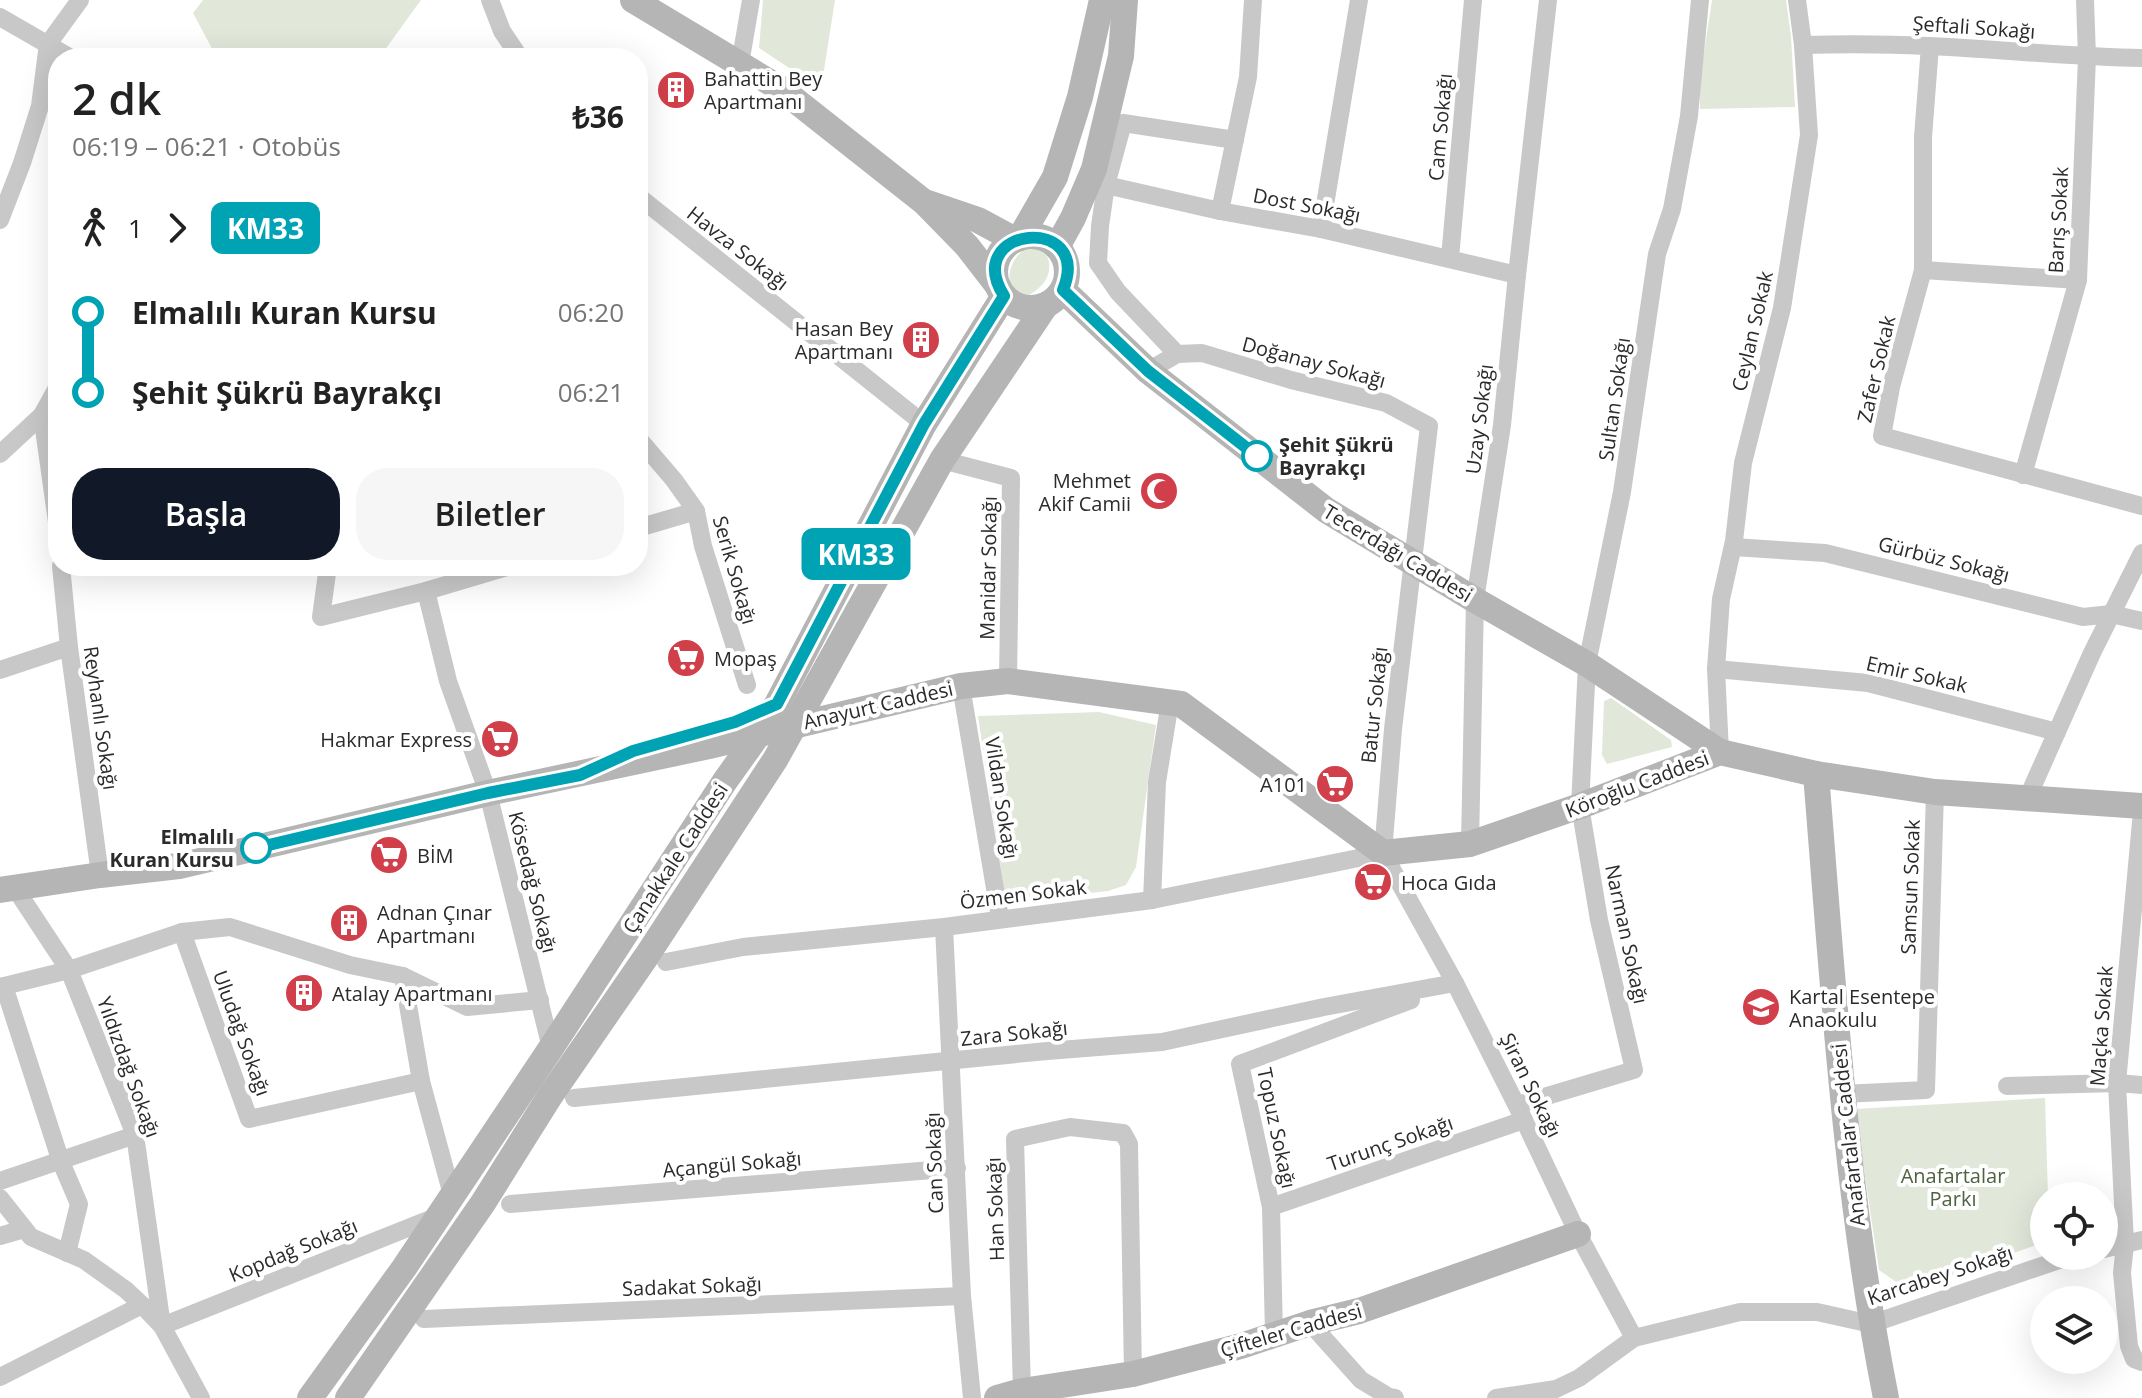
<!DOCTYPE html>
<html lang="tr">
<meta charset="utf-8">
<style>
body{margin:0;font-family:"Open Sans",sans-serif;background:#f6f6f6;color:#222;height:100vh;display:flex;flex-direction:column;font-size:30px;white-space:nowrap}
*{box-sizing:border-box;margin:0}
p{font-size:26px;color:#767676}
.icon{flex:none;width:44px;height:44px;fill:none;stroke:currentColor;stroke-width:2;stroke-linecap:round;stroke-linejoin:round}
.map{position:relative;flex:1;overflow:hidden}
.side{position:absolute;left:48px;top:48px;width:600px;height:528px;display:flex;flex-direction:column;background:#fff;border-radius:32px;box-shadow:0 8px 32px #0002}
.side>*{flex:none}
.badge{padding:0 16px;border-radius:12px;font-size:28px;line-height:52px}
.controls{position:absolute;left:2030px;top:1182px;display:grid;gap:16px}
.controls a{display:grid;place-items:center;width:88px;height:88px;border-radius:50%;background:#fff;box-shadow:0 8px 32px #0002;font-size:40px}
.map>.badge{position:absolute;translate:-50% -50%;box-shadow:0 0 0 4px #fff}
.legs{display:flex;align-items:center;gap:12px;height:88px;padding:0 24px;font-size:26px}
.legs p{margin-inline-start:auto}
.head{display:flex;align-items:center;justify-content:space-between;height:136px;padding:0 24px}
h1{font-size:44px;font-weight:600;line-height:60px}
.cta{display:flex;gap:16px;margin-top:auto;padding:16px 24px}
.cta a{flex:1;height:92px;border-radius:32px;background:#111827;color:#fff;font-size:32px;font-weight:600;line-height:92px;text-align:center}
.cta a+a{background:#f6f6f6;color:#222}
ul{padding:0 24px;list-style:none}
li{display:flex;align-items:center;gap:28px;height:80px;font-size:30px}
li i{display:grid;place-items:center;width:12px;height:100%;margin:0 10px;background:currentColor}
li i::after{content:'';width:20px;height:20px;margin:-10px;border:6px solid;border-radius:50%;background:#fff}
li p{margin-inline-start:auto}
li:first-child i{background:linear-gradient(#0000 50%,currentColor 0)}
li:last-child i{background:linear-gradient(currentColor 50%,#0000 0)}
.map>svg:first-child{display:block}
</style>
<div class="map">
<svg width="2142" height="1398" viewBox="0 0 2142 1398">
<rect width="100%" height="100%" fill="#fff"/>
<g fill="#e1e8da">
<path d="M203,0H421L379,58H217L193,13Z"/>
<path d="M763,0H835L821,89L759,48Z"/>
<path d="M1712,0H1786L1791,36L1795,107L1700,109V79Z"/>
<path d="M1027,248H1034L1046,254C1056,273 1042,290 1024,297C1000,290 1009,257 1027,248Z"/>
<path d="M1611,698L1671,740L1672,747L1607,764L1602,755L1604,701Z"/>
<path d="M1099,712L1156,725L1136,867L1126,885L1108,891L1006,902L978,716Z"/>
<path d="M2045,1098L2048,1196H2044V1242L1909,1291L1879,1270L1855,1109Z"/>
</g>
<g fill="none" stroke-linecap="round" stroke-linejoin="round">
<g stroke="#c8c8c8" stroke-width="18">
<path d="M490,0L502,31L520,58"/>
<path d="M0,17L71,58"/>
<path d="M1803,45C1845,44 1886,44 1927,46C1999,49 2070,57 2142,58"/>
<path d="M1930,46L1923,137V270L1891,387L1882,436L2142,506"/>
<path d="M740,64L751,0"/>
<path d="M1090,178L1106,185L1220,211L1321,229L1517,275"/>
<path d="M638,196L924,424"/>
<path d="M1220,211L1248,77L1253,0"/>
<path d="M0,220L22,163L40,106L48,44L80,0"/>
<path d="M1321,229L1359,0"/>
<path d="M1450,258L1473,0"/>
<path d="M1923,270L2078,280"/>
<path d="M1177,354L1118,292L1098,263L1100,226L1106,185L1123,123L1235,140"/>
<path d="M1148,371L1177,354L1202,353L1291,380L1386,403L1429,426L1393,729L1383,853"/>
<path d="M42,415L58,529"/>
<path d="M638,438L674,480L696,511L703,546L747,685"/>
<path d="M0,454L42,415L58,386"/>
<path d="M942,460L1011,478L1008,681"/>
<path d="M2023,475L2078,280L2087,57L2085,0"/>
<path d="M638,528L696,511"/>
<path d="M1733,547L1825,553L2083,617L2111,614L2142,621"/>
<path d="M61,566L69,647L100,875"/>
<path d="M328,566L321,617L426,591L510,566"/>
<path d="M426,591L448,681L488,793L551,1048"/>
<path d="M1716,669L1868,683L2057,732"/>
<path d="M0,670L69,647"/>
<path d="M961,686L1000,918"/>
<path d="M1720,752L1716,669L1721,599L1734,541L1743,463L1782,308L1809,135L1803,45L1797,0"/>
<path d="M2027,799L2092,653L2142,553"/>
<path d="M2142,811L2117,1083L2125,1244L2122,1273L2129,1346L2134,1359L2142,1362"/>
<path d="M1470,844L1475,600L1502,425L1517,275L1548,0"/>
<path d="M1383,853L1455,983L1524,1120L1578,1234L1634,1338"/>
<path d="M15,888L69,970L135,1135L162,1326L438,1216"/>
<path d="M1152,900L1157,782L1170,702"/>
<path d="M944,927L962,1296L972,1398"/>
<path d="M182,932L249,1119L421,1081"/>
<path d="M666,962L743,947L944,927L1152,900L1383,853"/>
<path d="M403,976L421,1081L452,1195"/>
<path d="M4,986L61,1162L79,1204L67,1253"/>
<path d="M0,987L69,970L182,932L230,927L350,965L403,976L467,1007L540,1000"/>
<path d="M2007,1086L2117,1083L2142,1085"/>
<path d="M1842,1094L1926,1090L1935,792"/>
<path d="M574,1098L1047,1051L1162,1042L1324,1007L1455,983"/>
<path d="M1517,1105L1634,1070L1599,920L1580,806L1587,664L1622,492L1657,254L1672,209L1689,116L1700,0"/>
<path d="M0,1181L135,1135"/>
<path d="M0,1198L31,1237L84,1260L126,1290L142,1305L162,1326L201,1398"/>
<path d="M510,1204L957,1168"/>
<path d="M1271,1207L1524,1120"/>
<path d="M0,1236L24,1229"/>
<path d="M2104,1249L2142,1240"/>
<path d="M424,1319L962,1296"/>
<path d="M1310,1323L1361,1380L1389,1397L1395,1398"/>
<path d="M1274,1334L1271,1207L1240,1064L1411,1000"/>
<path d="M0,1377L142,1305"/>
<path d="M1022,1391L1015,1139L1070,1127L1123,1133L1129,1144L1133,1374"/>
<path d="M1496,1398L1556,1389L1579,1378L1634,1338L1740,1312H1817L1871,1324L2071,1256"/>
</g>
<g stroke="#b5b5b5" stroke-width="26">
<path d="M633,0L781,89L924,202L967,246L998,286"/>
<path d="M928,203L978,220L1015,240"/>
<circle cx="1031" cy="272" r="36"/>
<path d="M1020,238L1055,177L1080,97L1102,0"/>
<path d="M1057,247L1073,218L1094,169L1121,56L1125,0"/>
<path d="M1063,290L1148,371L1326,510L1475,600L1587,664L1720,752"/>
<path d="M1816,774C1833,983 1845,1192 1886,1398"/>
<path d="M0,890L100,875L179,866L488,793L709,746L961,686L1008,681L1181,704L1383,853L1470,844L1580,806L1720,752L1816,774L1935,792L2142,806"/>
<path d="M310,1398L404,1268L551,1048L725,781L760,732L777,704L924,424L1004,296"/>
<path d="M348,1398L483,1203L550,1096L646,957L775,760L942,460L1046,305"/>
<path d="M997,1398L1022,1391L1133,1374L1241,1346L1310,1323L1359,1311L1578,1234"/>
</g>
</g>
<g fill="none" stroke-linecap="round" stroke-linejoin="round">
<defs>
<path id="line-1" d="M256,848L488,793L580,775L633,751L735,722L777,704L924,424L1004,296C960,226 1094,213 1063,290L1148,371L1257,456"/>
</defs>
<use href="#line-1" stroke="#fff" stroke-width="18"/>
<use href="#line-1" stroke="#00a3b4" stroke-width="12"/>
</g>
<defs>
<symbol id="building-disc" viewBox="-11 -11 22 22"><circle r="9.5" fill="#d13f4a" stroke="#fff"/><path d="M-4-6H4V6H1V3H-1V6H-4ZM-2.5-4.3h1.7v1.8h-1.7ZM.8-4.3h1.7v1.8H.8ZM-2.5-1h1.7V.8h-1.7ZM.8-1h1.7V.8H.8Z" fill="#fff"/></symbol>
<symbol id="mosque-disc" viewBox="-11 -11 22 22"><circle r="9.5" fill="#d13f4a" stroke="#fff"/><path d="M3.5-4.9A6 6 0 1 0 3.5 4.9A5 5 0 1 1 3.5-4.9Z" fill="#fff"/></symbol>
<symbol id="supermarket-disc" viewBox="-11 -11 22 22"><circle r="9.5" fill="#d13f4a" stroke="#fff"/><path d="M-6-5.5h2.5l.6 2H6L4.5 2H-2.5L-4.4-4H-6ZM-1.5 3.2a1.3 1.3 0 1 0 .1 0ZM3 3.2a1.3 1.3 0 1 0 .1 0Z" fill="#fff"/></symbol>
<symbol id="school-disc" viewBox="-11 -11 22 22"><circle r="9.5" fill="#d13f4a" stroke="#fff"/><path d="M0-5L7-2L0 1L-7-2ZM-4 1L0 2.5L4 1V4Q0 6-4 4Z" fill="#fff"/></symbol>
</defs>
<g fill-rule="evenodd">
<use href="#building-disc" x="654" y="68" width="44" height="44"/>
<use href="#building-disc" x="899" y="318" width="44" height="44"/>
<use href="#mosque-disc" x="1137" y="469" width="44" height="44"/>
<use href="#supermarket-disc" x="664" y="636" width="44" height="44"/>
<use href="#supermarket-disc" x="478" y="717" width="44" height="44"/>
<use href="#supermarket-disc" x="1313" y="762" width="44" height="44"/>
<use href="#supermarket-disc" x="367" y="833" width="44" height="44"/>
<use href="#supermarket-disc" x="1351" y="860" width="44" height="44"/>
<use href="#building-disc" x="327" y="901" width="44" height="44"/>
<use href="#building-disc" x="282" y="971" width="44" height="44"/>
<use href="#school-disc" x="1739" y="985" width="44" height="44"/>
</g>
<g fill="#fff" stroke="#00a3b4" stroke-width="4">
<circle cx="1257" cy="456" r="14"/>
<circle cx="256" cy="848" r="14"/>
</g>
<g text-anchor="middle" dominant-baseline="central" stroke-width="8" stroke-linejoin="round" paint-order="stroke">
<g font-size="20" fill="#2b2b2b" stroke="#fff">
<text transform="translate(1974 27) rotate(4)">Şeftali Sokağı</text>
<text transform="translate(1440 127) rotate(-85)">Cam Sokağı</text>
<text transform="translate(1307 205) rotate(11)">Dost Sokağı</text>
<text transform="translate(2058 220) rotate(-87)">Barış Sokak</text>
<text transform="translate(738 248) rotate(38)">Havza Sokağı</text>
<text transform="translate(1752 331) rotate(-77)">Ceylan Sokak</text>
<text transform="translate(1314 362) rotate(15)">Doğanay Sokağı</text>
<text transform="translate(1876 369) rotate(-77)">Zafer Sokak</text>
<text transform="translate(1614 399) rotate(-82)">Sultan Sokağı</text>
<text transform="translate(1479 419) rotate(-83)">Uzay Sokağı</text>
<text transform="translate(1398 553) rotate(31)">Tecerdağı Caddesi</text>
<text transform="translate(1944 559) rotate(14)">Gürbüz Sokağı</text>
<text transform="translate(988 568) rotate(-89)">Manidar Sokağı</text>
<text transform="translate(735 570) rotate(74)">Serik Sokağı</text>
<text transform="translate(1917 674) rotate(13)">Emir Sokak</text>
<text transform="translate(878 705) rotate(-13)">Anayurt Caddesi</text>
<text transform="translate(1374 705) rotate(-84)">Batur Sokağı</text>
<text transform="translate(101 718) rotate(82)">Reyhanlı Sokağı</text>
<text transform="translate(1637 784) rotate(-21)">Köroğlu Caddesi</text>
<text transform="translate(1002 798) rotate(81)">Vildan Sokağı</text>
<text transform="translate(675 858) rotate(-57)">Çanakkale Caddesi</text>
<text transform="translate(533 882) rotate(76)">Kösedağ Sokağı</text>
<text transform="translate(1910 887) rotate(-88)">Samsun Sokak</text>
<text transform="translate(1023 894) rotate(-7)">Özmen Sokak</text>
<text transform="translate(1627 934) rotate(78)">Narman Sokağı</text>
<text transform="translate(2101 1026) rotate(-86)">Maçka Sokak</text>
<text transform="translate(242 1033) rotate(70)">Uludağ Sokağı</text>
<text transform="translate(1014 1033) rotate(-6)">Zara Sokağı</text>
<text transform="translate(129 1067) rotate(70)">Yıldızdağ Sokağı</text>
<text transform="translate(1531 1085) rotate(64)">Şiran Sokağı</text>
<text transform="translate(1277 1128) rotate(78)">Topuz Sokağı</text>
<text transform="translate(1848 1135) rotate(-96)">Anafartalar Caddesi</text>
<text transform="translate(1390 1143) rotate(-19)">Turunç Sokağı</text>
<text transform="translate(934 1163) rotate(-92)">Can Sokağı</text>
<text transform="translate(732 1164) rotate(-5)">Açangül Sokağı</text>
<text transform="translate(995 1209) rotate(-92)">Han Sokağı</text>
<text transform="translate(293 1250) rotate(-22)">Kopdağ Sokağı</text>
<text transform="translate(1940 1275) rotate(-18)">Karcabey Sokağı</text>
<text transform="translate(692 1286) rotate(-2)">Sadakat Sokağı</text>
<text transform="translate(1291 1330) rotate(-16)">Çifteler Caddesi</text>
</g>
<g font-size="20" fill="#2b2b2b" stroke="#fff" text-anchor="start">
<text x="704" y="78">Bahattin Bey<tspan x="704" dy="23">Apartmanı</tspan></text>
<text x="893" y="328" text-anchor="end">Hasan Bey<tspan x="893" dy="23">Apartmanı</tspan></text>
<text x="1131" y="480" text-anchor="end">Mehmet<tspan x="1131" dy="23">Akif Camii</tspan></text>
<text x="714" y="658">Mopaş</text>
<text x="472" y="739" text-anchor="end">Hakmar Express</text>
<text x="1307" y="784" text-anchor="end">A101</text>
<text x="417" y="855">BİM</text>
<text x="1401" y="882">Hoca Gıda</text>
<text x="377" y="912">Adnan Çınar<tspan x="377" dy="23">Apartmanı</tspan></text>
<text x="332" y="993">Atalay Apartmanı</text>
<text x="1789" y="996">Kartal Esentepe<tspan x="1789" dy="23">Anaokulu</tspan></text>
</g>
<g font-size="20" font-weight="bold" fill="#2b2b2b" stroke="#fff" text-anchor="start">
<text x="1279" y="444">Şehit Şükrü<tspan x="1279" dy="23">Bayrakçı</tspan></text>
<text x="234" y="836" text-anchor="end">Elmalılı<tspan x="234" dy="23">Kuran Kursu</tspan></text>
</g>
<g font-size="20" fill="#4f623e" stroke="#fff">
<text x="1953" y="1175">Anafartalar<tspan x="1953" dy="23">Parkı</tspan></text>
</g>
</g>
</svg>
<div class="controls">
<a><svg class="icon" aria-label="locate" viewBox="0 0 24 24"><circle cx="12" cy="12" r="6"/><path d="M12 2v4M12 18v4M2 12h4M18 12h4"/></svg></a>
<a><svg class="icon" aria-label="layers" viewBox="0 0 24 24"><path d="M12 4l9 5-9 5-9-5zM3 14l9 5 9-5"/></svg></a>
</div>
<b class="badge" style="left:856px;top:554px;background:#00a3b4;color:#fff">KM33</b>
<section class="side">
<div class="head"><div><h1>2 dk</h1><p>06:19 – 06:21 · Otobüs</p></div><b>₺36</b></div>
<div class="legs"><svg class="icon" aria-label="walk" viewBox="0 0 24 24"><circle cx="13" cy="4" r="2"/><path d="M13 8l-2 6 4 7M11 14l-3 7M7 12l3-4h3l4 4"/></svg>1<svg class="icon" aria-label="forward" viewBox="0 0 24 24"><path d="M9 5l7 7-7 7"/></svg><b class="badge" style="background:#00a3b4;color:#fff">KM33</b></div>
<ul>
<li><i style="color:#00a3b4"></i><b>Elmalılı Kuran Kursu</b><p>06:20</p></li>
<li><i style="color:#00a3b4"></i><b>Şehit Şükrü Bayrakçı</b><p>06:21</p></li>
</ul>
<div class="cta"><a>Başla</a><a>Biletler</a></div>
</section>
</div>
